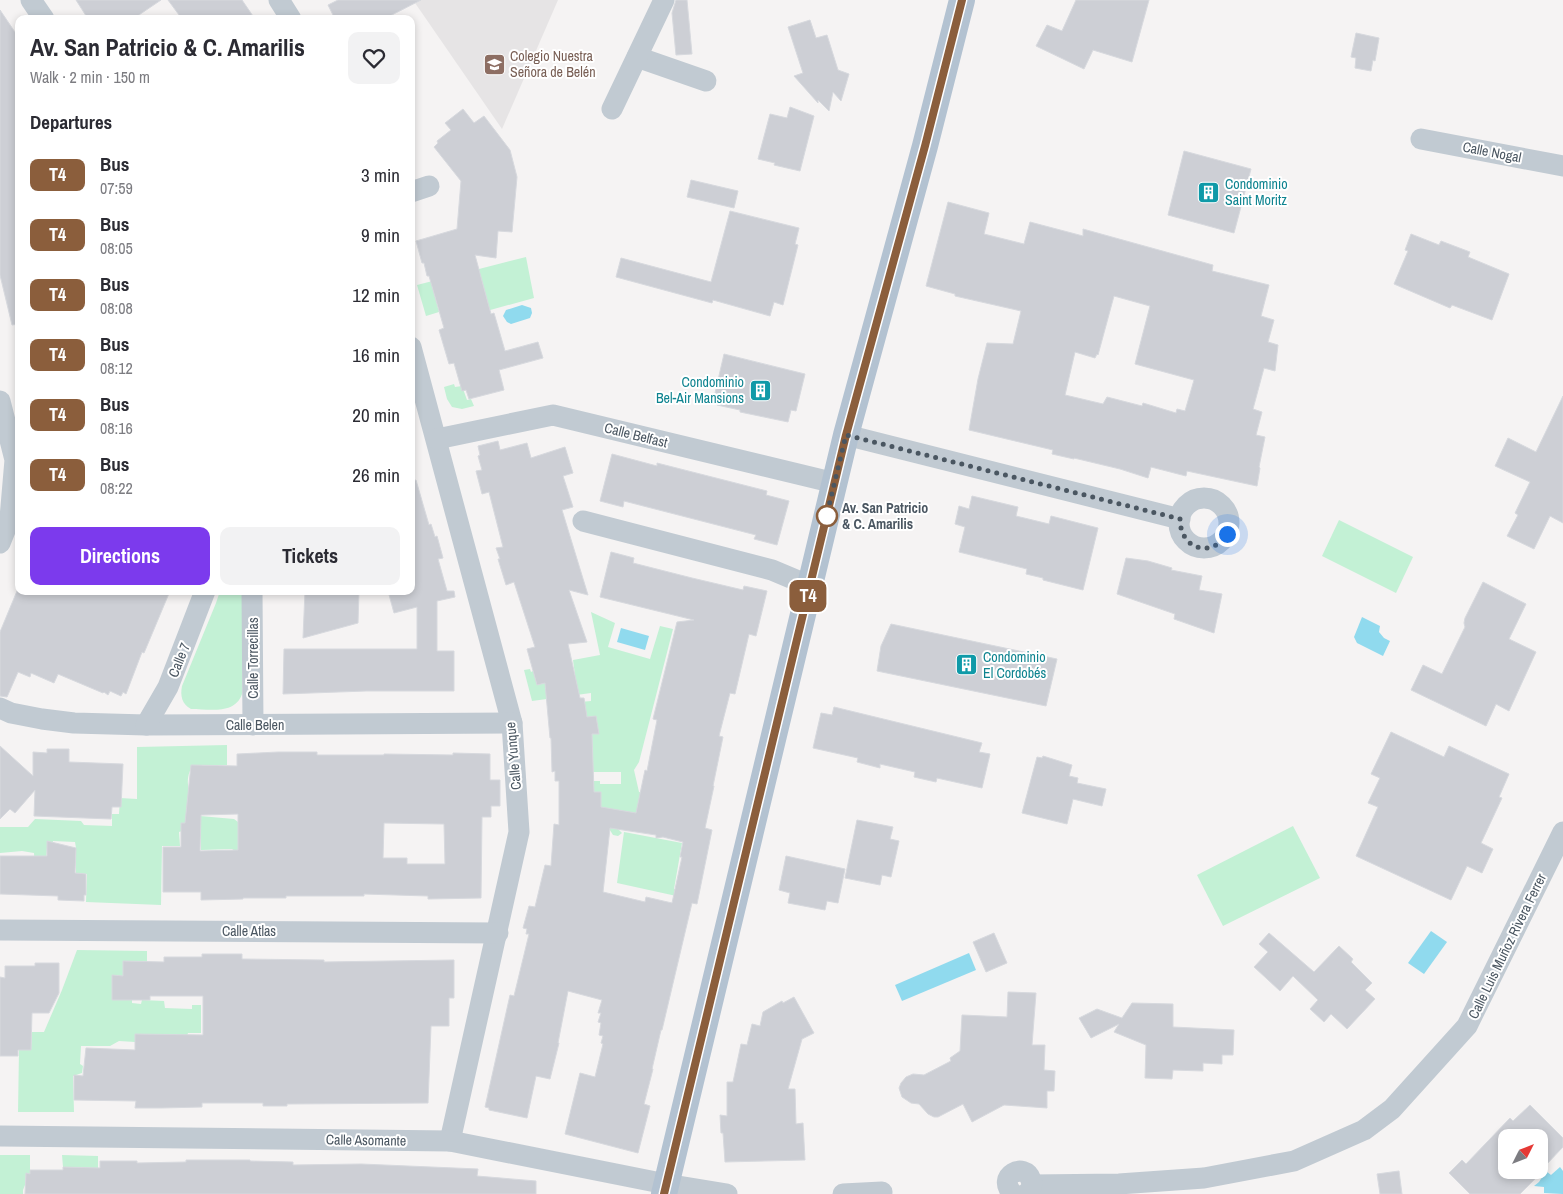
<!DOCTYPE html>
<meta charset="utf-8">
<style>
body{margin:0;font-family:"Archivo Narrow",sans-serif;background:#f2f2f3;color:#2b2b33;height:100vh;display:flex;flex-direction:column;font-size:19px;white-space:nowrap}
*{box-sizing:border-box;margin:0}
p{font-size:16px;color:#7c7c81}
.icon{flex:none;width:28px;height:28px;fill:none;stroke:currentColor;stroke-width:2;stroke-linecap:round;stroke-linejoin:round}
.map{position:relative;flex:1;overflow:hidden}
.details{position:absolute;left:15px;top:15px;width:400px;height:580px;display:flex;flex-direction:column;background:#fff;border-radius:10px;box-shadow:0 2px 8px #0003}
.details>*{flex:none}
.badge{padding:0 10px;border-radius:8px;font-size:18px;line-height:32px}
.needle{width:32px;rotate:48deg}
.buttons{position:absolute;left:1498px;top:1129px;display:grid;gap:10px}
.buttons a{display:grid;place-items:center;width:50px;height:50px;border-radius:10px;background:#fff;box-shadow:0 2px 8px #0003;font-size:25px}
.you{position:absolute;width:25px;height:25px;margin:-12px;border:4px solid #fff;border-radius:50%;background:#1a73e8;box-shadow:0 0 0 8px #1a73e833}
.map>.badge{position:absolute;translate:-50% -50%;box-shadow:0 0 0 2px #fff}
h2{padding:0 15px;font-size:19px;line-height:45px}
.round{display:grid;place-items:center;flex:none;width:52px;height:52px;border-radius:10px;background:#f2f2f3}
.summary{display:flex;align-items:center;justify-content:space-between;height:85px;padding:0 15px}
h1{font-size:24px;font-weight:700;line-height:38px}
.primary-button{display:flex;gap:10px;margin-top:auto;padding:10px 15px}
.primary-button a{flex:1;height:58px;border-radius:10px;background:#7c3aed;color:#fff;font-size:20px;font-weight:700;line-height:58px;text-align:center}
.primary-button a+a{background:#f2f2f3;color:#2b2b33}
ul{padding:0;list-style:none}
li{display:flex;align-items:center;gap:15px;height:60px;padding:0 15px}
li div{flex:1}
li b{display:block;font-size:19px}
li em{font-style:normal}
li .badge{min-width:55px;font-weight:700;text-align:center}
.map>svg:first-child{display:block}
</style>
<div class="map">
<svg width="1563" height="1194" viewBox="0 0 1563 1194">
<rect width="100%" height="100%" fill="#f5f3f3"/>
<path fill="#e6e4e5" d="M413,0H558L502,129Z"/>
<g fill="#c3f1d5">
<path d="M526,257L534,298L465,317L463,310L488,303L480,275L432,286L439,312L426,316L417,285Z"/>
<path d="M454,384L455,387L462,386L467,400L471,399L474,406L462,409L452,407L447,399L444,387Z"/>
<path d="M1339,520L1413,557L1396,593L1322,556Z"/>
<path d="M220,591H243L242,694C235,715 209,709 191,709C182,704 180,696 182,686L216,603Z"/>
<path d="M591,612L615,623L608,647L650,659L660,626L673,629L639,762L634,770L639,792L659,796L618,829L622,833L618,836L613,835L589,796L592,781H600V784H621V772H591L580,702L591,701V693L532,701L524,670L530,669L531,672L533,671L537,685L575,675L573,660L600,655Z"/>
<path d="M227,745V765H203L200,767H192C182,783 192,801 200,816L234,819L242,825V850L235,851L232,849L201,850V830H185L179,832L180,846H162L161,905L86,902L87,874L76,873V848L75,842L53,841L52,847H47L44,893H36L34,853L22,851L0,853V827H28L35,819L81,821L84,825L112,826V814H119L120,798L137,799V747Z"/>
<path d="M1293,826L1320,878L1223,926L1197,875Z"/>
<path d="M624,832L682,843L674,889L692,894L690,899L617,883Z"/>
<path d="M77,950L147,951V962L123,961V976H112V1000H132V1003L141,1004L142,1000L164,1001L165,1008L192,1009V1005H201V1033H188L187,1036L136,1034L135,1042L119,1041L110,1046H81L80,1064L83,1066L82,1073L73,1076L74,1112H18L19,1050H31L32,1032H44L62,990Z"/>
<path d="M0,1155H30V1174H26L25,1185L23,1190V1194H0Z"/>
<path d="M62,1155L98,1156V1194L84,1168L63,1167Z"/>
</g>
<g fill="#90daee">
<path d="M522,305L531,308L532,313L530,318L511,324L507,322L503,316L506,310Z"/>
<path d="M1362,617L1380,626L1379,632L1384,638L1390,641L1383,656L1357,643L1354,637Z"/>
<path d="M621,628L649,636L645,650L617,642Z"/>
<path d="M1431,931L1447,942L1424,974L1408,963Z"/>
<path d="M969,953L976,970L902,1001L895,985Z"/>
<path d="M1560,1167L1563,1171V1194L1544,1193V1187L1534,1186L1539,1182L1546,1171L1551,1175Z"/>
</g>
<g fill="#cdcfd5" stroke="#d7d9de" fill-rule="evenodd">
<path d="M76,0H161L133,19H88Z"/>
<path d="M168,0H242L255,19H182Z"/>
<path d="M338,0H421L384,19H335L328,5Z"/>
<path d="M676,0H687L692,54L676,55L672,13Z"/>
<path d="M1076,0H1149L1132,62L1093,50L1084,69L1036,46L1047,25L1062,31Z"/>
<path d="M0,10L19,38V324L12,325L0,275Z"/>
<path d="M810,20L816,38L827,35L838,70L849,74L841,101L833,92L829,111L818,100V103L794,76L803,73L788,27Z"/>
<path d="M1356,33L1379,38L1375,61L1373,60L1371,71L1355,68L1356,58L1351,57Z"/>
<path d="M790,107L814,116L800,171L774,165L775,163L758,159L770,114L787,118Z"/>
<path d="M463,109L474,123L484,116L510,150L517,177L512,232L498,231L496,258L475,255L491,314L494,313L505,351L538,342L543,358L499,370L504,390L469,399L466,390L462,391L454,363L449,364L439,330L444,328L429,276H427L424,263H422L416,241L457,229L461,181L434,147L438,143L437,141L451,130L445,123Z"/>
<path d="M1184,151L1251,169L1234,233L1168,215Z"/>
<path d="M691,180L738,191L734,208L687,197Z"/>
<path d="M948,202L989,213L984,234L1024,244L1030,222L1083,236V229L1213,265L1212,271L1269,285L1261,316L1274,320L1268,342L1278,345L1275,371L1264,368L1253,409L1262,412L1256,435L1265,437L1259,467L1260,468L1257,486L1187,471L1186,476L1151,467L1148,478L1120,469L1074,458V459L1052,454L1053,450L969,430L978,379L987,343L1013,344L1021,311L955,296V294L926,286ZM1114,296L1150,306L1135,364L1194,380L1185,411L1177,409L1176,413L1143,403L1142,406L1107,397L1103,404L1065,395L1075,352L1095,358L1097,354L1098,355Z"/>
<path d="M730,211L799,228L795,244L798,245L783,305L774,302L770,316L713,300L712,303L616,277L621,258L711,282Z"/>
<path d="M1411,234L1439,245L1441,241L1470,252L1468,257L1509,274L1492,320L1452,305L1450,308L1394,284L1408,251L1405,250Z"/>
<path d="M724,354L805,374L796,411L791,410L788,422L740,412V410L717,405L719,394L715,393Z"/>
<path d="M1563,396V523L1550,516L1534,549L1507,536L1518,515L1515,513L1530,482L1495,466L1508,438L1536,452Z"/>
<path d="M498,441L500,450L527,443L531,458L565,447L573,473L563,476L573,507L562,510L588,595L569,590L587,642L568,644L580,698H584L587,717L596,716L599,734H592L594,792H601V807L636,813L645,770L647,771L657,720L653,719L677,622L694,620L600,597L611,552L634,558L633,563L692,578L743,590L744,586L767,591L756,636L749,634L735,694L730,693L719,736L723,737L713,786H714L705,828L712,830L697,904L692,903L662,1030H661L652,1069H653L644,1104L650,1106L638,1153L565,1134L580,1073L595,1077L603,1044L601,1043L603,1036L599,1035L601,1023L598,1022L601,1013H598L602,1000L568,991L558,1043H559L550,1079L536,1076L527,1118L489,1110V1108L485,1107L510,995L514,996L529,934H526L527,929L523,928L529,906L535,907L545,865L551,866L554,824L559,825V781H555V771L552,772L551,738H550L545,683L537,685L527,649L535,647L514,582L506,585L498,559H500L496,548L503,547L489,492L482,494L476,471L482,470L478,456L480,455L478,446ZM610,828L656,835V838L663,837L683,842L680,857H682L672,903L646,897L645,902L603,892Z"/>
<path d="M612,454L657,466V463L767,491L766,495L789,501L777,545L754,539L756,535L624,501L623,507L600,501Z"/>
<path d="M416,480L429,525L431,524L435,537L437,536L443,558L438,559L447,591H454L455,597L437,601V651H454V691H366L283,694L284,649H417V607L394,613L388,591H411V481Z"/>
<path d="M972,496L1018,507L1016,516L1049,524L1051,516L1098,528L1083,590L1043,580V578L1026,574L1027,569L959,552L965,527L955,524L959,506L969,509Z"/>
<path d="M1126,558L1148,561L1172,568L1171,570L1202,576L1199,590L1222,594L1214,633L1174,619L1175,614L1117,594Z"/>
<path d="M1483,582L1526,604L1509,639L1536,652L1509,711L1496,704L1486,726L1411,690L1423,665L1442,674L1465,627L1464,623L1465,618Z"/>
<path d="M17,591H170L144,653L142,652L126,694L123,692L121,696L110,691L108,695L104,692L103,693L58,674L54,683L31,673L30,677L18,672L7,697L0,696V632Z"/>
<path d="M305,591H359L358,623L303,638Z"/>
<path d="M891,624L1057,659L1046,706L877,671L881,646Z"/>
<path d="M834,707L982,743L979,752L990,754L982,788L937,778L936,782L914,777L915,772L880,764V768L857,762L858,758L813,748L821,713L832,715Z"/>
<path d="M1391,732L1444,757L1449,746L1509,774L1499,797L1502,798L1481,843L1493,849L1482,873L1467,866L1451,900L1356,856L1378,807L1368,803L1380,778L1371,774Z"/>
<path d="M0,746L33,776V752L47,753V749H69V762L123,764L121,807H112L111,819L34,816L35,790L15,813L10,809L0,819Z"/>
<path d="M278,752H317V755H384V754L453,755V753L490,754V780H500V806H491V817H482L481,898L428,899V896L364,894V896H286V898H243V899L201,900V892H163V847H181V823H185L191,765L237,766V754ZM238,814V850L200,851L201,815ZM384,823L444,824L445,864H407V858H383Z"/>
<path d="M1043,756L1072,765L1069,776L1078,778L1077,783L1106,789L1102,806L1073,799L1067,824L1022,813L1037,757L1042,758Z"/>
<path d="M857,820L893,827L890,839L899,841L891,877L882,875L880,885L845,878Z"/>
<path d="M47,841L76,848L75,873L86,874V895H84V901L58,900V896L0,894V856H47Z"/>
<path d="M786,856L845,869L838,903L827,901L825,910L788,903L790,893L779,890Z"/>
<path d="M994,933L1007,963L986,972L973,942Z"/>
<path d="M1269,933L1314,972L1339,946L1353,959L1351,962L1372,983L1365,990L1375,999L1347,1029L1331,1014L1324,1022L1310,1009L1318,1000L1293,976L1280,991L1254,967L1268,952L1259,944Z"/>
<path d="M202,954H242V959L324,960V962L454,960V998H449V1026H431L428,1103L287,1104V1106H263V1103H202V1107L161,1108H135L136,1101L74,1100V1075L83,1076L86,1048L135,1050V1034L203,1035V996H150V1000H112V975L123,976V961L164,962V957H202Z"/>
<path d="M35,963H59V993L49,1013H32L31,1050H18V1056H0V977L5,978V966H35Z"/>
<path d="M1008,992L1036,993L1032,1045H1045L1044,1070L1055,1071L1054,1091H1047V1108L1004,1105L972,1122L963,1104L938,1117H934L928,1114L919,1104L911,1103L902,1097L899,1088L901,1083L906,1077L913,1074L924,1075L951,1061L950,1058L960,1051L962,1015L1007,1017Z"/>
<path d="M794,997L814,1033L802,1039L788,1089H795L796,1124L803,1123L805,1160L725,1162L723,1133H721L720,1115L727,1116V1082H733L741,1044L747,1045L752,1024L760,1026L763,1012L782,1001L783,1003Z"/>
<path d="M1132,1003L1173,1004V1027L1234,1030L1233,1055H1222V1064L1203,1063V1071L1173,1070L1172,1079L1145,1078L1146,1045L1114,1032L1119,1024L1091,1038L1079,1018L1097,1009L1122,1018Z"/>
<path d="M1530,1105L1563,1138V1147L1546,1165L1547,1167L1520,1194H1470L1449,1173L1462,1160L1466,1164L1510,1118L1513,1121ZM1506,1138H1539V1170H1506Z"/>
<path d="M186,1160H250V1161L293,1162V1165L361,1164L478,1169L477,1176L536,1181V1194H25L26,1173L30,1174V1170H63V1167L100,1168V1161H137V1163L186,1162Z"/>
<path d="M1399,1171L1402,1194H1380L1377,1174Z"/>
</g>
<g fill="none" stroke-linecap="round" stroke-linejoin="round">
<g stroke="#c1cad2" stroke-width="21">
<path d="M31,0L44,19"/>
<path d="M279,0L291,19"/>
<path d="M637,57L706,81"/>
<path d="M612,109L664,0"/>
<path d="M1421,139L1563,166"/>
<path d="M411,192L429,186"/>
<path d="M411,347L512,723L519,832L450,1141"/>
<path d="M0,401L15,460L10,518L0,543"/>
<path d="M846,435L1180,519"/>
<path d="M437,439L553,415L835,483"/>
<circle cx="1204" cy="523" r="25"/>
<path d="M583,521L772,570L810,586"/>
<path d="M252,591L253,725"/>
<path d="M0,708L11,713L42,719L74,723L146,725L512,723"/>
<path d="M146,725L168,687L205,591"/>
<path d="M0,930L498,933"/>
<path d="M0,1136L450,1141L666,1184L727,1194"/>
<path d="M1032,1185L1119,1184L1204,1178L1294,1161L1364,1130L1392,1109L1467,1026L1563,832"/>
<path d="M843,1194L882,1192"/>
<path d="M1013,1194C995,1176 1025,1161 1031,1180C1033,1186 1031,1190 1026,1194"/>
</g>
<path stroke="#b3c2d1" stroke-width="26" d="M664,1194L846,435L925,146L962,0"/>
</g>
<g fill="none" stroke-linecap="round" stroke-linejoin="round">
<defs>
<path id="line" d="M664,1194L846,435L925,146L962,0"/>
</defs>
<use href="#line" stroke="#fff" stroke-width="11"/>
<use href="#line" stroke="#8b5e3c" stroke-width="8"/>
<path stroke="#4a5661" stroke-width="5" stroke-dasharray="0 9" d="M827,516L826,518L846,435L1180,519C1180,549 1211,559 1227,534"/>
</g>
<defs>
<symbol id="school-square" viewBox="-11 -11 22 22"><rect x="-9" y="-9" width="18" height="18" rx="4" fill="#8d6e63" stroke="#fff"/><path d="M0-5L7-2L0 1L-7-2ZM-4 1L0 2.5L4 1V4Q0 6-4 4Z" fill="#fff"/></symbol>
<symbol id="building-square" viewBox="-11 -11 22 22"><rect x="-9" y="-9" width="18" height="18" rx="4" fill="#0f9aa8" stroke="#fff"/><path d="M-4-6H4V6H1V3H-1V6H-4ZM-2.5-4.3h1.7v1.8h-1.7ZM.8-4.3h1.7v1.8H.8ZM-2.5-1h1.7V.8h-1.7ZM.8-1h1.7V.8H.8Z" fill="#fff"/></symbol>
</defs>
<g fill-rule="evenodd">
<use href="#school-square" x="482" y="52" width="25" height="25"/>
<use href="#building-square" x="1196" y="180" width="25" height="25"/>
<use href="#building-square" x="748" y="378" width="25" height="25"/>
<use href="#building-square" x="954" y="652" width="25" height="25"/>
</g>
<circle fill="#fff" stroke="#8b5e3c" stroke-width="2.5" cx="827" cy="516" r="10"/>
<g text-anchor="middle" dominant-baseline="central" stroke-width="4" stroke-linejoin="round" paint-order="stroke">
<g font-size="14" fill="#785e54" stroke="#fff" text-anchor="start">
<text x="510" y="56">Colegio Nuestra<tspan x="510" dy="16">Señora de Belén</tspan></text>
</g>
<g font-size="14" fill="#4a5661" stroke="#fff">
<text transform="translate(1492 152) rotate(11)">Calle Nogal</text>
<text transform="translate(636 435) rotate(14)">Calle Belfast</text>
<text transform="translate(253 658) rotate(-90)">Calle Torrecillas</text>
<text transform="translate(179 660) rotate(-68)">Calle 7</text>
<text x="255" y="725">Calle Belen</text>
<text transform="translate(513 756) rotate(-95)">Calle Yunque</text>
<text x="249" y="931">Calle Atlas</text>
<text transform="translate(1507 946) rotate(-64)">Calle Luis Muñoz Rivera Ferrer</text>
<text transform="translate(366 1140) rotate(1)">Calle Asomante</text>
</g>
<g font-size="14" fill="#0d838f" stroke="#fff" text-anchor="start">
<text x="1225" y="184">Condominio<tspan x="1225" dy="16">Saint Moritz</tspan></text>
<text x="744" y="382" text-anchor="end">Condominio<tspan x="744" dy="16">Bel-Air Mansions</tspan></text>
<text x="983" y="657">Condominio<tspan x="983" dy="16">El Cordobés</tspan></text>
</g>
<g font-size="14" font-weight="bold" fill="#4a5661" stroke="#fff" text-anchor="start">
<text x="842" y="508">Av. San Patricio<tspan x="842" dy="16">&amp; C. Amarilis</tspan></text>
</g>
</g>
</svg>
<div class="buttons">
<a><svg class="needle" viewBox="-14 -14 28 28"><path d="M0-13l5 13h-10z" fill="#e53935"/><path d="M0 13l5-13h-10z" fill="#7c7c81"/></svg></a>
</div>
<div class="you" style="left:1227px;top:534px"></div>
<b class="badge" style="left:808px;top:596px;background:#8b5e3c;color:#fff">T4</b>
<section class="details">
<div class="summary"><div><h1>Av. San Patricio &amp; C. Amarilis</h1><p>Walk · 2 min · 150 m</p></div><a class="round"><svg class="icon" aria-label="heart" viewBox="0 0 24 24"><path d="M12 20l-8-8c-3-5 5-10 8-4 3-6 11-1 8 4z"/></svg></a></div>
<h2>Departures</h2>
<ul>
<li><span class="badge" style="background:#8b5e3c;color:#fff">T4</span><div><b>Bus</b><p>07:59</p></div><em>3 min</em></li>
<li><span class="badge" style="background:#8b5e3c;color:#fff">T4</span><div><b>Bus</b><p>08:05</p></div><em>9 min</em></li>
<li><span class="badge" style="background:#8b5e3c;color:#fff">T4</span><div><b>Bus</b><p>08:08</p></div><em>12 min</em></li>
<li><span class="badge" style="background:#8b5e3c;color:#fff">T4</span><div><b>Bus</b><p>08:12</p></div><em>16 min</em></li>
<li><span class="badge" style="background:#8b5e3c;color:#fff">T4</span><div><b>Bus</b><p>08:16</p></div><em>20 min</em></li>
<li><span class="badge" style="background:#8b5e3c;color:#fff">T4</span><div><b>Bus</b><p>08:22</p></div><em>26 min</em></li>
</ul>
<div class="primary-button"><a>Directions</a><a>Tickets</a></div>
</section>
</div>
